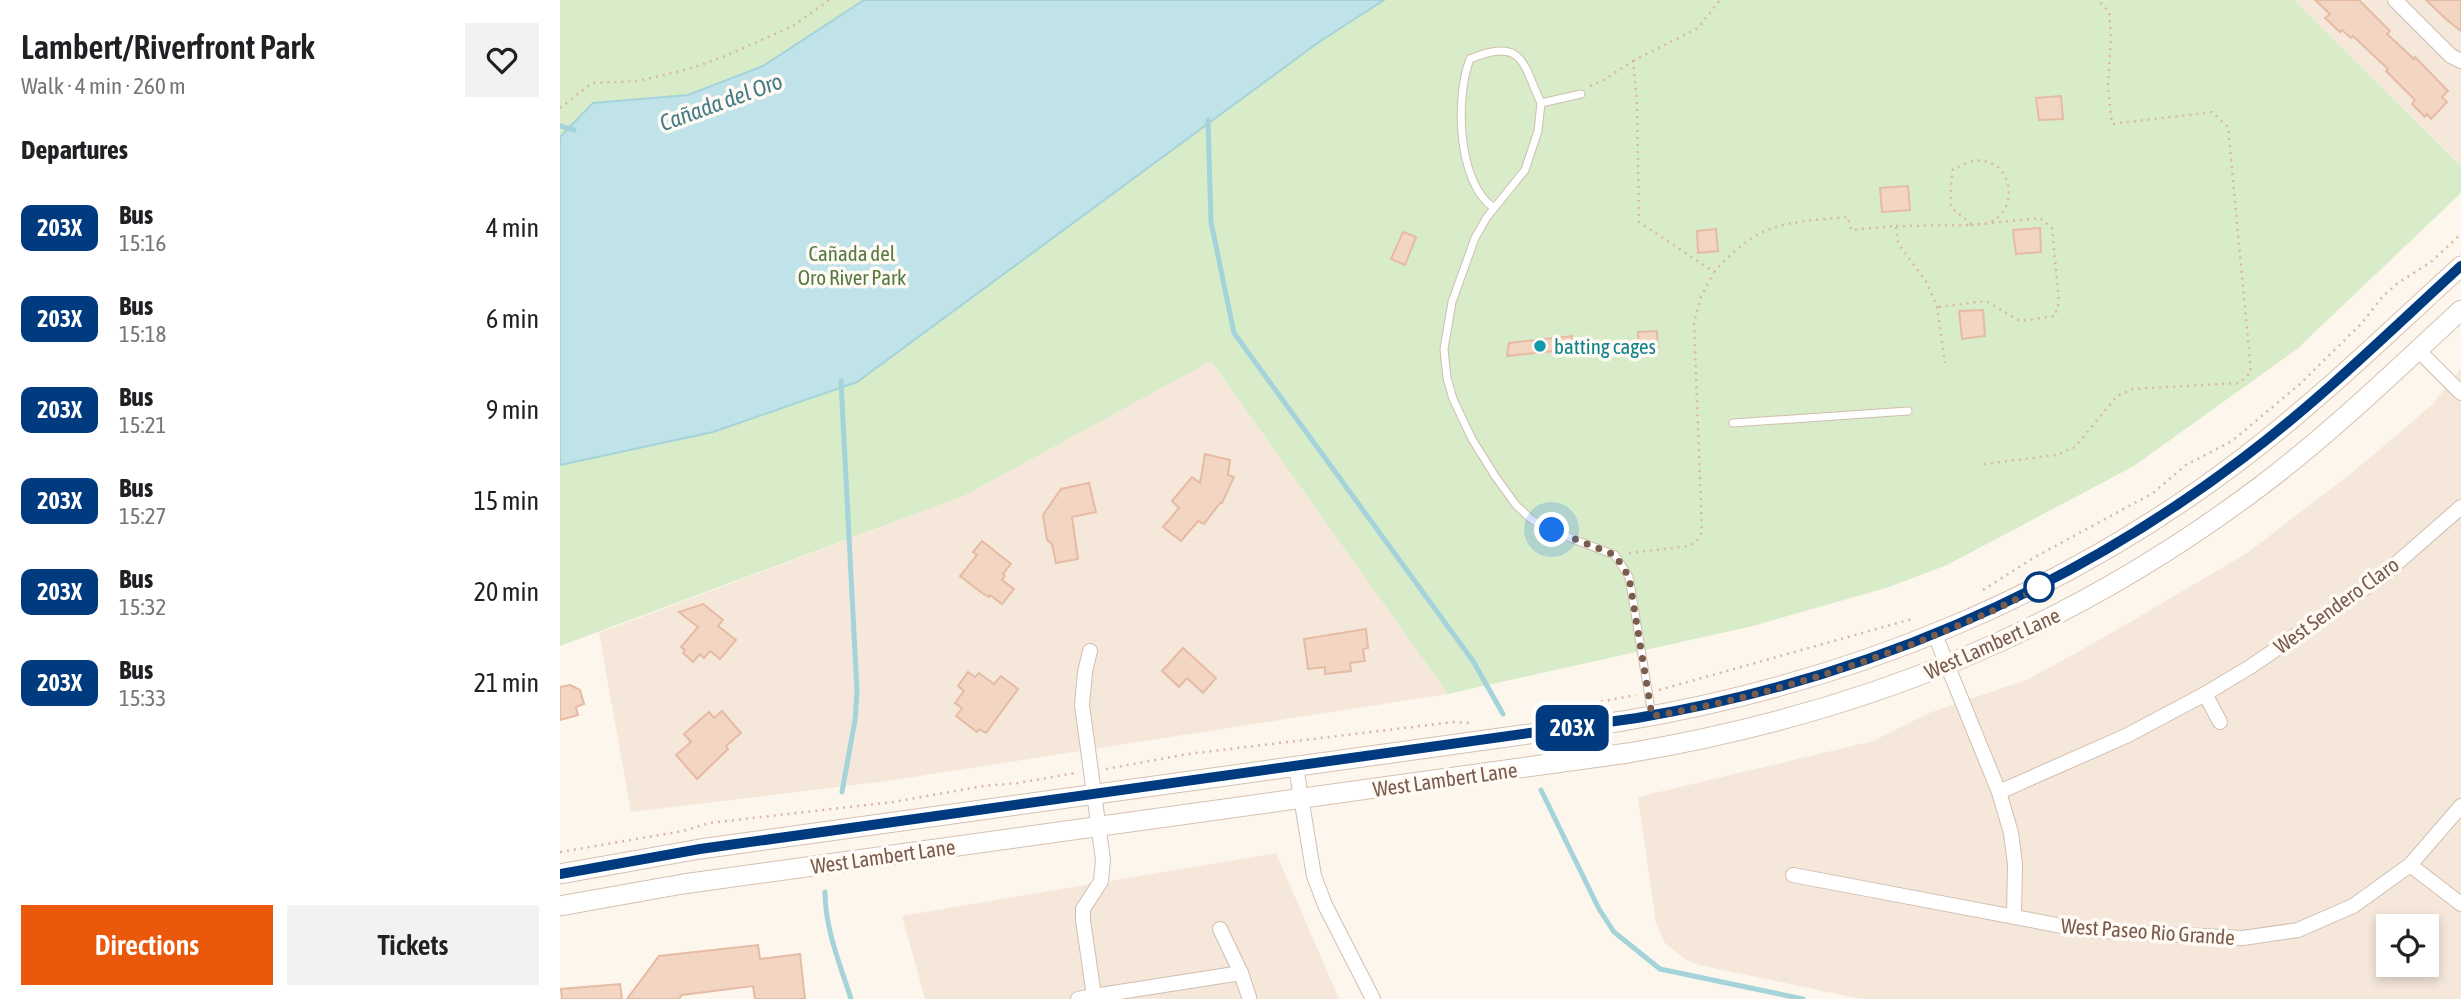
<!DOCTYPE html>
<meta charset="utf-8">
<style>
body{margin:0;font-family:"Asap Condensed",sans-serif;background:#f2f2f2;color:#202124;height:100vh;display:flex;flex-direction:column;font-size:26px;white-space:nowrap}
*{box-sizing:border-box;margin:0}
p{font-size:23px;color:#757577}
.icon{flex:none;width:38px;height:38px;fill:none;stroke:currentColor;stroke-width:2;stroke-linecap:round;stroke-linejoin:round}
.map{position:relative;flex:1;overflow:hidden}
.drawer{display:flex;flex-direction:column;background:#fff;width:560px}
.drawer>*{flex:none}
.badge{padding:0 14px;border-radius:10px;font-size:24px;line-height:46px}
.buttons{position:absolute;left:1816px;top:914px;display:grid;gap:14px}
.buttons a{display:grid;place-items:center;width:63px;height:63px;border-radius:0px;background:#fff;box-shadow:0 4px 10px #0003;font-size:35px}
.you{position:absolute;width:35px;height:35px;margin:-18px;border:5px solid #fff;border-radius:50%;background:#1a73e8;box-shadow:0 0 0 10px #1a73e833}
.map>.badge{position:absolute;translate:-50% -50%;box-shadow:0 0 0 4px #fff}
h2{padding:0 21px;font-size:26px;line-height:63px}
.round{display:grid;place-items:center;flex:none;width:74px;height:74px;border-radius:0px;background:#f2f2f2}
.overview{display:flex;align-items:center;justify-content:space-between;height:119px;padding:0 21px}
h1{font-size:33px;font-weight:600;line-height:52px}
.primary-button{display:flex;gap:14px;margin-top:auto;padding:14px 21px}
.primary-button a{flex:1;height:80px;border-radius:0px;background:#ea580c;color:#fff;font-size:28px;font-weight:600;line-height:80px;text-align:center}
.primary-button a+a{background:#f2f2f2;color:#202124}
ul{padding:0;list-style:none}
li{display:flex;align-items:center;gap:21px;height:91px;padding:0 21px}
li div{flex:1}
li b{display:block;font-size:26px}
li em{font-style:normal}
li .badge{min-width:77px;font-weight:700;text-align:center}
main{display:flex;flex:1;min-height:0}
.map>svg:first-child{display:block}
</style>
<main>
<section class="drawer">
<div class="overview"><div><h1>Lambert/Riverfront Park</h1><p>Walk · 4 min · 260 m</p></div><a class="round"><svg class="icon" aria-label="heart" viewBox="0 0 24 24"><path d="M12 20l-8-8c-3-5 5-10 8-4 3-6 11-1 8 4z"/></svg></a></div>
<h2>Departures</h2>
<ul>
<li><span class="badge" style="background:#003b80;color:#fff">203X</span><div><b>Bus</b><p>15:16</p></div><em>4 min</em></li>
<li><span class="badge" style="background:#003b80;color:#fff">203X</span><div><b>Bus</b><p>15:18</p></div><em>6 min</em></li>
<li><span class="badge" style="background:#003b80;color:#fff">203X</span><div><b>Bus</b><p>15:21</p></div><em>9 min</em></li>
<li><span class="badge" style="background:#003b80;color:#fff">203X</span><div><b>Bus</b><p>15:27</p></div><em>15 min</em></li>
<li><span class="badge" style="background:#003b80;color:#fff">203X</span><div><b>Bus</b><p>15:32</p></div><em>20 min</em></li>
<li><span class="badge" style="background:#003b80;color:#fff">203X</span><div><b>Bus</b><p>15:33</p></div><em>21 min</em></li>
</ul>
<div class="primary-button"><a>Directions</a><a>Tickets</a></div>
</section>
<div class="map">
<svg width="1901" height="999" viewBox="0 0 1901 999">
<rect width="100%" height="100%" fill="#fdf6ec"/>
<g fill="#f5e8da" fill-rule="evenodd">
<path d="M1734,0H1901V166Z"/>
<path d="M651,361L888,694L327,781L71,812L39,633L404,496Z"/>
<path d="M1901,368V999H1301L1139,965L1126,960L1104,942L1096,923L1078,797L1313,741L1369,713L1469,679L1548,635L1687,553L1793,472L1872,405ZM1829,926H1867V964H1829Z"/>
<path d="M716,853L779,999H365L342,916Z"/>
</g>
<path fill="#d8ecc9" d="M0,0H1734L1901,166V193L1737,349L1574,466L1387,565L1326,588L1193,626L888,694L651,361L404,496L0,646Z"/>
<path fill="#bfe3e8" stroke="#a5d3da" stroke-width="2" d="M304,0H824L759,42L297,382L153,432L0,465V137L33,103L128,95L203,66Z"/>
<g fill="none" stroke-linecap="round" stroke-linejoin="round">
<g stroke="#a5d3da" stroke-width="5">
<path d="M648,120L651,222L674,333L913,661L943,714"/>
<path d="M0,126L14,130"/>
<path d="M281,381L297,692L295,720L282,792"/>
<path d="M981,790L1039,909L1054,932L1100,969L1243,999"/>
<path d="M265,892C265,929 280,964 291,999"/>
</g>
</g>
<g fill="#f3d5c3" stroke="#e6bba3" stroke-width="2">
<path d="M1755,0H1799L1830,31L1827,34L1854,59L1855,57L1888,91L1882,97L1887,102L1871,119L1867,114L1865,117L1852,104L1855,100L1826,71L1828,69L1793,36L1791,38L1782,30L1780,32L1765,18L1770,14Z"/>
<path d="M1866,0H1901V31L1887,20Z"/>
<path d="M1501,96L1503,119L1479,120L1476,98Z"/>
<path d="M1348,186L1350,210L1322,212L1320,188Z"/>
<path d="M1480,228L1481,252L1456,254L1453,230Z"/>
<path d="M1156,229L1158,251L1138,253L1137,231Z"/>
<path d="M843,232L856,237L845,265L831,259Z"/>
<path d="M1423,310L1425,336L1402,339L1399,311Z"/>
<path d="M1097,331L1098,353L1079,354L1078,332Z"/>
<path d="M1012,336V349L947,356L949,343Z"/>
<path d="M645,454L670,460L668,475L674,477L662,503H660L644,524L638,521L621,541L603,527L619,508L612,501L632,477L640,483Z"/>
<path d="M529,483L536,512L512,517L518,559L496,563L492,544L487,540L483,515L501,489Z"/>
<path d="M422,541L451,564L443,574L445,576L442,580L454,589L442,604L430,595L429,597L422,593L400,576L417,555L413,552Z"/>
<path d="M143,604L163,620L158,626L176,640L160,659L150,651L144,658L140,654L133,662L123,653L125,650L121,647L138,627L119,612Z"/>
<path d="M806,629L808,648L803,649L805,661L790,663L791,671L765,674V667L748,669L744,639Z"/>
<path d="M623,648L656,678L643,693L627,678L619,687L602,671Z"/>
<path d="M408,672L415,677L419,673L434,684L441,676L458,689L426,733L419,729L417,732L396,716L402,708L395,703L404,691L398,686Z"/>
<path d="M10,685L20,690L24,704L16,707L18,715L0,720V687Z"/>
<path d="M162,711L181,733L166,746L168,749L137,779L116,755L131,742L124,734L149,712L154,718Z"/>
<path d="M198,945L200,959L240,954L245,999H195L193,986L122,995L119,999H67L99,956Z"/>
<path d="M60,984L62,999H2L1,989Z"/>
</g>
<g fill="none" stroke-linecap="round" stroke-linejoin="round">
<defs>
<g id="lane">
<path d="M1021,94L981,103L978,131L965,170L927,217L915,238L892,302L884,349L887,378L893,399L912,439L935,476L956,505L972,520L1013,539L1055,555L1069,577L1092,715"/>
<path d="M934,208C897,183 895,97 910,59C964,36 963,65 981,103"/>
<path d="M1173,423L1348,411"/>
</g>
<g id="street">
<path d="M1835,0L1891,56L1901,61"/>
<path d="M1858,350L1901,393"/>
<path d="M1375,635L1439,792L1451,833L1455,864L1454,917"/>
<path d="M530,651L525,672L522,705L543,860L541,881L523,909V920L534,996L681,973L689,997"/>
<path d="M1645,694L1660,722"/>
<path d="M736,767L754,876L765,905L813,999"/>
<path d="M1439,792L1568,735L1645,694L1690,667L1821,577L1901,507"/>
<path d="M1850,865L1901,904"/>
<path d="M1233,875L1523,930L1683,938L1738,930L1793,906L1850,865L1901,806"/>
<path d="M660,929L681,973"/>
<path d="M518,999L534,996"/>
</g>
<g id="secondary">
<path d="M0,874L140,849L1063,721C1289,683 1501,597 1683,458C1760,399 1830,331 1901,266"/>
<path d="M0,906L123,884L1068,753C1305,713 1510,630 1702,485C1772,432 1836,370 1901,310"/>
</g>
</defs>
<use href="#lane" stroke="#d1beb0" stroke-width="9"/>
<use href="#street" stroke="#d1beb0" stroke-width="16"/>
<use href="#secondary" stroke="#d6c0b0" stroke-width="21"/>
<g stroke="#d9b8a5" stroke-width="2.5" stroke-dasharray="2 5" stroke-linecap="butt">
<path d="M1073,61L1138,28L1160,0"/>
<path d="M1030,86L1042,81L1073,61L1077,101L1079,222L1154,272C1200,221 1223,223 1288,217L1291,230L1336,226L1338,243L1367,283L1377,307L1385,363"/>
<path d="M0,108L32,83L78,81L129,69L163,57L233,26L269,0"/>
<path d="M1336,226L1412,225L1391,207V184L1393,169C1400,166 1407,162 1414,161C1451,155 1463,210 1428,223C1424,225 1417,224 1412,225L1480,218L1492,228L1499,302L1495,316L1460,321L1426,301L1378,307"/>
<path d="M1424,464L1496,455L1515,447L1557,396L1573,389L1679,383L1691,372L1668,127L1652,112L1552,124L1548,87L1551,37L1549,12L1538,0"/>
<path d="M1069,553L1129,546L1136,542L1142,532L1134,323L1141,297L1153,274"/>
<path d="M1423,590L1475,557L1593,493L1626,465L1672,441L1740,384L1802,323L1823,296L1838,283L1871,262L1901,234"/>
<path d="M1099,690L1352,619"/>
<path d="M979,713L1076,695"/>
<path d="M546,769L628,754L894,722L910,723"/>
<path d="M0,852L123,831L149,823L333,802L424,786L458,783L515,773"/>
</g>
<use href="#lane" stroke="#fff" stroke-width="7"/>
<use href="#street" stroke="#fff" stroke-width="14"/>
<use href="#secondary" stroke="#fff" stroke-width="19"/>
</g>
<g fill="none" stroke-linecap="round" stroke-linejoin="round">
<defs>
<path id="line" d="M0,874L140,849L1077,718C1298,681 1505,593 1683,458C1760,400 1830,331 1901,266"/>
</defs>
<use href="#line" stroke="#fff" stroke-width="16"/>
<use href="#line" stroke="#003b80" stroke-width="10"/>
<path stroke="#7a5c4d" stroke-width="7" stroke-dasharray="0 12.6" d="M992,530L1055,555L1069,577L1092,716C1184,701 1276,673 1363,640C1402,624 1443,608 1479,587"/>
</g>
<circle fill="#0f9aa8" stroke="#fffaf3" stroke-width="2.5" cx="980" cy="346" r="7"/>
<circle fill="#fff" stroke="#003b80" stroke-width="3.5" cx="1479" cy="587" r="14"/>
<g text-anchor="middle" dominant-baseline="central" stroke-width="7" stroke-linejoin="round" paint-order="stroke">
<g font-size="21" fill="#537a41" stroke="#fffaf3">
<text x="292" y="253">Cañada del<tspan x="292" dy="24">Oro River Park</tspan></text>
</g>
<g font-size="21" fill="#0d838f" stroke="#fffaf3" text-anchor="start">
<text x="994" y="346">batting cages</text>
</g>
<g font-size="21" fill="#7a5c4d" stroke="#fffaf3">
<text transform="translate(1776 605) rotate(-36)">West Sendero Claro</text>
<text transform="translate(1432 643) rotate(-24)">West Lambert Lane</text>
<text transform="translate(885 779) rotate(-8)">West Lambert Lane</text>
<text transform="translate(323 856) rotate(-8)">West Lambert Lane</text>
<text transform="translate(1588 931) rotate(4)">West Paseo Rio Grande</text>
</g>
<g font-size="23" font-style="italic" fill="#437c86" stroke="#fffaf3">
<text transform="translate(161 102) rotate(-20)">Cañada del Oro</text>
</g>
</g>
</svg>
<div class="buttons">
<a><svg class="icon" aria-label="locate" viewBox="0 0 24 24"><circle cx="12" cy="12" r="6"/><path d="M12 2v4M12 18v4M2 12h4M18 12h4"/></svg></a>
</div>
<div class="you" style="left:992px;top:530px"></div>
<b class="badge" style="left:1012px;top:728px;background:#003b80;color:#fff">203X</b>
</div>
</main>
